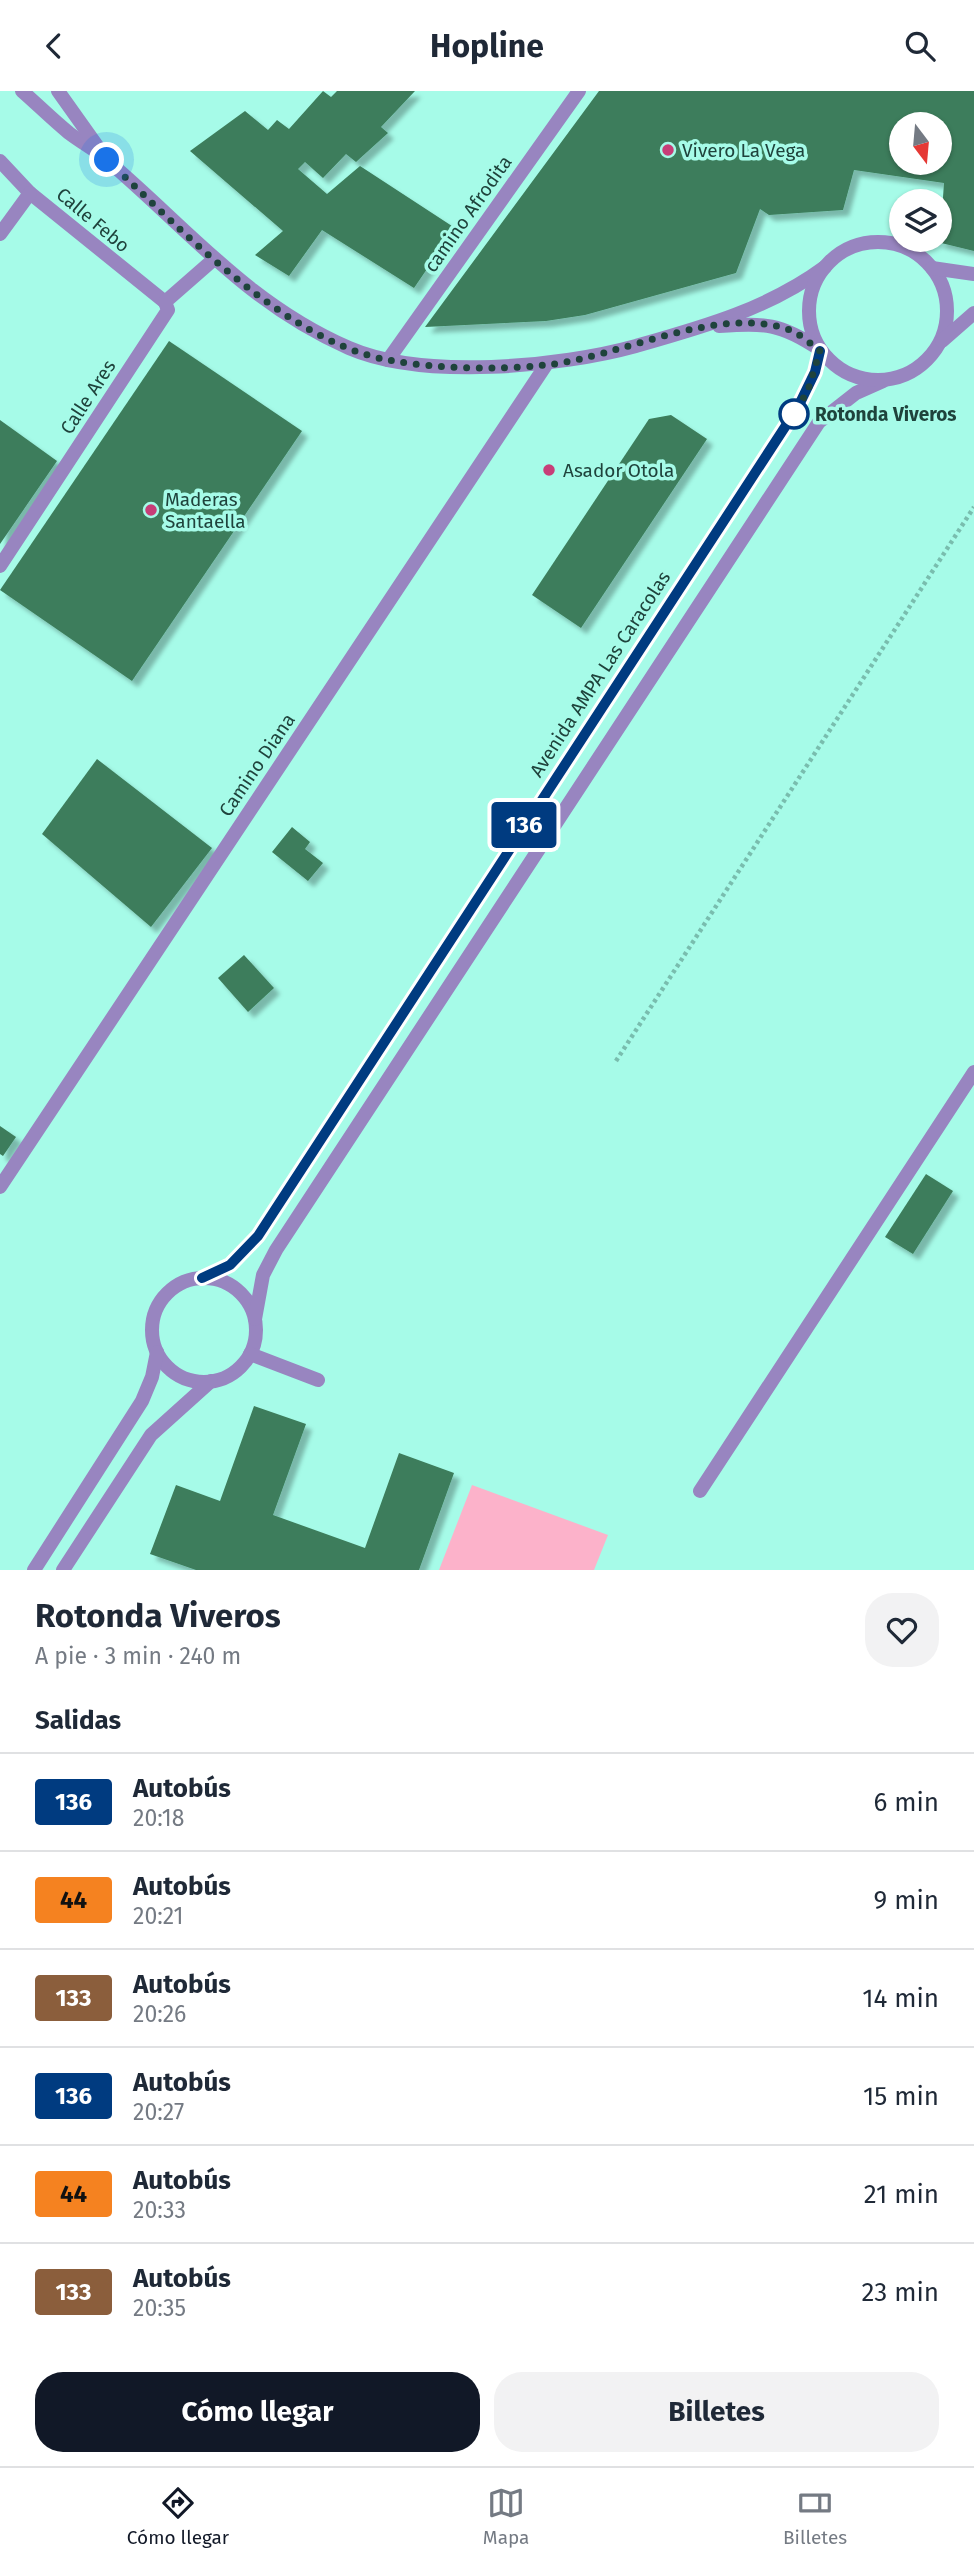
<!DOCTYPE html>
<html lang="es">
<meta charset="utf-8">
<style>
body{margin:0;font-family:"Fira Sans",sans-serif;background:#f2f2f3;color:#1f2937;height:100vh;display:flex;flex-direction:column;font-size:26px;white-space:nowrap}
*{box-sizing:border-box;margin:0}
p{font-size:23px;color:#747a83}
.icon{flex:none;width:38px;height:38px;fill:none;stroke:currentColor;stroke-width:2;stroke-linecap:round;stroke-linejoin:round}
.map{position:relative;height:1479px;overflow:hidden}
.panel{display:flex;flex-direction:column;background:#fff;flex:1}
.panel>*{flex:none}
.badge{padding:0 14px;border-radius:5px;font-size:24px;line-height:46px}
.needle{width:46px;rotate:164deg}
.tools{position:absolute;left:889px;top:21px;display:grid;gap:14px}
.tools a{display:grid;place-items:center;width:63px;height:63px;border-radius:50%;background:#fff;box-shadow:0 2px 5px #0004;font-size:35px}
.you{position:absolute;width:35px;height:35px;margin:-18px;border:5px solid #fff;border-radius:50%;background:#1a73e8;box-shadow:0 0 0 10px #1a73e833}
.map>.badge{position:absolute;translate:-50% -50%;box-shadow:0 0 0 4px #fff}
h2{padding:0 35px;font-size:26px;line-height:63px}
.round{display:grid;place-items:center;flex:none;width:74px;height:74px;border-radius:28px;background:#f2f2f3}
.summary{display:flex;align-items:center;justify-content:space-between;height:119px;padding:0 35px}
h1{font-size:33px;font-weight:700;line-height:52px}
.primary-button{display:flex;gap:14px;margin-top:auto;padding:14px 35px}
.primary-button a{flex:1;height:80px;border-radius:28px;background:#111827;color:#fff;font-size:28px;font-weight:700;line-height:80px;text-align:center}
.primary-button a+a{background:#f2f2f3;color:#1f2937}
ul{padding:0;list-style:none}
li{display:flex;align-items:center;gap:21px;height:98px;padding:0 35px;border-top:2px solid #e0e1e3}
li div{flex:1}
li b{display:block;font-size:26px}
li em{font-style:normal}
li .badge{min-width:77px;font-weight:700;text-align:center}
header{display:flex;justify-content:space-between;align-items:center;height:91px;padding:0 35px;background:#fff;font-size:32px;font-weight:700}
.menu{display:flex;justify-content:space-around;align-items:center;height:98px;border-top:2px solid #e0e1e3;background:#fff;font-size:19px;color:#747a83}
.menu a{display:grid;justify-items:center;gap:4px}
.menu .current{color:#111827}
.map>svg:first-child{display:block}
</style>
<header><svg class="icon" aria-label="back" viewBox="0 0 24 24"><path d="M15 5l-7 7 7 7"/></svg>Hopline<svg class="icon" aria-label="search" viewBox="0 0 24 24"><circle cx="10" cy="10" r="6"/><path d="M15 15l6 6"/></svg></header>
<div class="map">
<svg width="974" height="1479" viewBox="0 0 974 1479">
<defs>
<filter id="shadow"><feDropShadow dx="6" dy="6" stdDeviation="2" flood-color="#0004"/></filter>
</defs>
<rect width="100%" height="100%" fill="#a6fbe8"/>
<path fill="#fcb2ca" d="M472,1394L608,1444L594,1479H439Z"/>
<g fill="#3c7d5b" fill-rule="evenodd" filter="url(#shadow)">
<path d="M323,0L331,6L337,0H415L381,36L388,42L356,71L346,63L323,87L305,71L298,78L327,103L360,75L455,137L414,197L322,139L289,185L255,164L283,140L190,60L245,20L268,39L277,29L289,38Z"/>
<path d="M599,0H974V160L933,150L940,149L944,92L854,79L843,119L769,124L760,118L736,182L585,224L546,230L425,236ZM901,33H940V72H901Z"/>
<path d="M169,250L302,340L132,590L0,499Z"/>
<path d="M671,324L707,348L581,537L532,504L649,328Z"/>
<path d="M0,329L57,370L0,453Z"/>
<path d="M97,668L212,757L151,836L42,743Z"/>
<path d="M292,736L310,751L305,758L323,772L308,790L272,761Z"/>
<path d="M244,864L274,897L248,921L218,887Z"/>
<path d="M0,1035L16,1046L3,1065L0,1063Z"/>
<path d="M926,1083L953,1100L913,1163L885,1146Z"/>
<path d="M254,1315L306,1333L273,1424L365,1457L399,1362L454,1382L419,1479H196L150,1463L176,1394L220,1410Z"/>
</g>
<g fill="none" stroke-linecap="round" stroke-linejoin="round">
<path stroke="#79bdae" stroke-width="4.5" stroke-dasharray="3.5 3.5" stroke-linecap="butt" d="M616,970L974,416"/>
<g stroke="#9885c0" stroke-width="14">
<path d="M0,70L30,102L165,211"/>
<path d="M0,143L30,102"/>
<path d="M388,269L579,0"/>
<path d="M0,475L168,219L165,211L213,169"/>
<path d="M0,1096L546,274"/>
<path d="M202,1187L230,1174L258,1145L798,316L815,281L820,260"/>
<circle cx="204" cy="1239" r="52"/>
<path d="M255,1228L263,1184L276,1159L819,331L856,302L883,290"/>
<path d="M250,1263L318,1289"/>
<path d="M700,1400L974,981"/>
<path d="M34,1479L142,1310L152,1286L157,1261"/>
<path d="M63,1479L151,1344L211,1290"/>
</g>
<g stroke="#9885c0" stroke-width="14">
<path d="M22,0C38,14 53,29 69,42C82,52 96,59 108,70C189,139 248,213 349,257C423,289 560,276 636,255C703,236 768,218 825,176"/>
<path d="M58,0L100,59"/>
<circle cx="878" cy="220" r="69"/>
<path d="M932,177L974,183"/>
<path d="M719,235C765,232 780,232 819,258"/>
<path d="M942,250L974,222"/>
</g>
</g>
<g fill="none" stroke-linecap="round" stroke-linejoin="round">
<defs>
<path id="line" d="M202,1187L230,1174L258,1145L798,316L815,281L820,260"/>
</defs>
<use href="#line" stroke="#fff" stroke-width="16"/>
<use href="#line" stroke="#003b80" stroke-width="10"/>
<path stroke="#1f433c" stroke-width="7" stroke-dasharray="0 12.6" d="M107,69C181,138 285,250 388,269C438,278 496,279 546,274C621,266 717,213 790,239C800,243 811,253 820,260L808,299L794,323"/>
</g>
<g fill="#c73e78" stroke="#a6fbe8" stroke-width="2.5">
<circle cx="668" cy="59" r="7"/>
<circle cx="549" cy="379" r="7"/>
<circle cx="151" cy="419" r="7"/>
</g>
<circle fill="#fff" stroke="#003b80" stroke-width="3.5" cx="794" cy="323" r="14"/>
<g text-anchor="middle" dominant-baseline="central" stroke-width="7" stroke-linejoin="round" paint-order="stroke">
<g font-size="19" fill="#1f433c" stroke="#a6fbe8" text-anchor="start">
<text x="682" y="59">Vivero La Vega</text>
<text x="563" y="379">Asador Otola</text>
<text x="165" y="408">Maderas<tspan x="165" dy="22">Santaella</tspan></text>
</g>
<g font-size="19" fill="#1f433c" stroke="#a6fbe8">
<text transform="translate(468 123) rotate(-55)">camino Afrodita</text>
<text transform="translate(93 129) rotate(40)">Calle Febo</text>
<text transform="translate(88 306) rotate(-57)">Calle Ares</text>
<text transform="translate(600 583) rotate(-57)">Avenida AMPA Las Caracolas</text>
<text transform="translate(257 674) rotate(-56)">Camino Diana</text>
</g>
<g font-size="19" font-weight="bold" fill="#1f433c" stroke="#a6fbe8" text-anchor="start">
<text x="815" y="323">Rotonda Viveros</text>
</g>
</g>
</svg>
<div class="tools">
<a><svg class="needle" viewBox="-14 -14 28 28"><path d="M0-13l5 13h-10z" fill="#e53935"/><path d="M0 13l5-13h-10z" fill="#747a83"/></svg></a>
<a><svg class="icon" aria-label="layers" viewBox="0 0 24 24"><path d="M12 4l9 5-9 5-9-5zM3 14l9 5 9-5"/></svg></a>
</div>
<div class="you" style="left:107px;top:69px"></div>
<b class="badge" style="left:524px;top:734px;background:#003b80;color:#fff">136</b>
</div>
<section class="panel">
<div class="summary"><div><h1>Rotonda Viveros</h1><p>A pie · 3 min · 240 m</p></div><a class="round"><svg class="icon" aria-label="heart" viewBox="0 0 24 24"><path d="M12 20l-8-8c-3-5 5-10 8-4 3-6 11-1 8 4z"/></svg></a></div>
<h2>Salidas</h2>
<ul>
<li><span class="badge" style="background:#003b80;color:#fff">136</span><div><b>Autobús</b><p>20:18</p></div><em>6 min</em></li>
<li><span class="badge" style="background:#f58220;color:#111">44</span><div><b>Autobús</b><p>20:21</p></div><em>9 min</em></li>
<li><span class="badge" style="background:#8b5e3c;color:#fff">133</span><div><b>Autobús</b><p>20:26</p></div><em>14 min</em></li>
<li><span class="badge" style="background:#003b80;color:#fff">136</span><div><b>Autobús</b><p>20:27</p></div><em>15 min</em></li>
<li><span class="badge" style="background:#f58220;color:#111">44</span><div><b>Autobús</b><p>20:33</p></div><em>21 min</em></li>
<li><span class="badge" style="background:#8b5e3c;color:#fff">133</span><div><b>Autobús</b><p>20:35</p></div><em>23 min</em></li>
</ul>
<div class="primary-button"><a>Cómo llegar</a><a>Billetes</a></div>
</section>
<nav class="menu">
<a class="current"><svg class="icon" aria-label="directions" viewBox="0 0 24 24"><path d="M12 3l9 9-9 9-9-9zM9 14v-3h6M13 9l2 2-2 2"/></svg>Cómo llegar</a>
<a><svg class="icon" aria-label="map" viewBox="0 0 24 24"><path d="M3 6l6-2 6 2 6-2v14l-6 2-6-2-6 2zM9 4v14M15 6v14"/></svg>Mapa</a>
<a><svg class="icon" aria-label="tickets" viewBox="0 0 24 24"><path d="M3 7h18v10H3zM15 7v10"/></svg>Billetes</a>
</nav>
